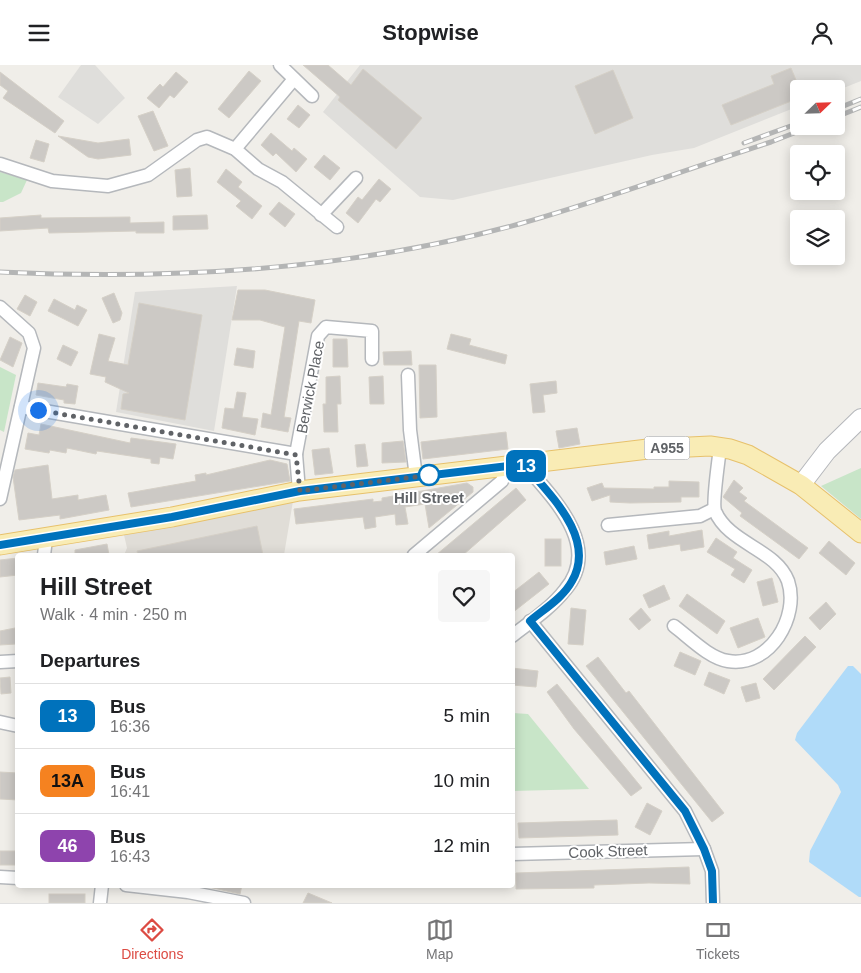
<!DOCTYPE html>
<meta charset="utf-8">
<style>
body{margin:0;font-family:Helvetica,sans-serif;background:#f6f6f6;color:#202124;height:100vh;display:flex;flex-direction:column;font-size:19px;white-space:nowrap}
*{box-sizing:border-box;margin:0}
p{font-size:16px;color:#757577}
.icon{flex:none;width:28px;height:28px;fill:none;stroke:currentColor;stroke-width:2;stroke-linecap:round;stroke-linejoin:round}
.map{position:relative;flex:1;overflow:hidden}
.panel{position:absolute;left:15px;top:488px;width:500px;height:335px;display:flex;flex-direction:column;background:#fff;border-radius:5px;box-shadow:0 2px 12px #0003}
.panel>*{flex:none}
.badge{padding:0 10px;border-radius:8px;font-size:18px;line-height:32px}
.needle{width:32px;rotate:67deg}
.buttons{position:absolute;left:790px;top:15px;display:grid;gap:10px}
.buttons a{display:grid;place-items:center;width:55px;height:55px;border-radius:5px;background:#fff;box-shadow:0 2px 12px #0003;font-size:25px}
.you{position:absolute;width:25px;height:25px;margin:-12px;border:4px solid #fff;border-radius:50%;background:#1a73e8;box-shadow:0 0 0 8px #1a73e833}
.map>.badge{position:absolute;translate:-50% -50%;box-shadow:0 0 0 2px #fff}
h2{padding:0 25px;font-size:19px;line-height:45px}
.round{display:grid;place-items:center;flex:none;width:52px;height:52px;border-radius:5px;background:#f6f6f6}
.summary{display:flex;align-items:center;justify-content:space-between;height:85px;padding:0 25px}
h1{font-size:24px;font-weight:700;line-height:38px}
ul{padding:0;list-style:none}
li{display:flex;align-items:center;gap:15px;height:65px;padding:0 25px;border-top:1px solid #e0e0e0}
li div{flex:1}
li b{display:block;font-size:19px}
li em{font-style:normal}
li .badge{min-width:55px;font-weight:700;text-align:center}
header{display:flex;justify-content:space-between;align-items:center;height:65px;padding:0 25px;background:#fff;font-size:22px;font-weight:700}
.tabs{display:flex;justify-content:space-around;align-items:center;height:70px;border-top:1px solid #e0e0e0;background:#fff;font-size:14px;color:#757577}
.tabs a{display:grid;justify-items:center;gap:2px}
.tabs .active{color:#dc4b43}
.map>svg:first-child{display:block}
</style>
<header><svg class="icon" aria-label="menu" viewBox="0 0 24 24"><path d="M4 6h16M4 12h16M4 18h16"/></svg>Stopwise<svg class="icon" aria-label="person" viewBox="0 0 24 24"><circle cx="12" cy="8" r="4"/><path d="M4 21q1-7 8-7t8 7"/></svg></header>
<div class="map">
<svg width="861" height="838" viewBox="0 0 861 838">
<rect width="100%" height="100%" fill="#f0eee9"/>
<g fill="#dfdedb">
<path d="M81,0H95L125,33L98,59L58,32Z"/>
<path d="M360,0H861V16L836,26V24H799V41L694,83L652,90L453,135L420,132L323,47Z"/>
<path d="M237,221L214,366L116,347L135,227Z"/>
</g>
<path fill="#e0ddd7" d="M293,436L284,490H124L127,483L124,470Z"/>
<g fill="#c8e5c8">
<path d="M0,107L27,115L21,128L3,137H0Z"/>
<path d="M0,302L16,310L4,367L0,365Z"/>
<path d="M861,403V454L821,421Z"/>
<path d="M513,648L528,649L589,724L513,726Z"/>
</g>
<path fill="#b0dbf9" d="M848,601H853L861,609V832H859L809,797L810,786L841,727L838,720L795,675L797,668Z"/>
<g fill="#ccc9c5" stroke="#d5d0c7">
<path d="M303,0H328L351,20L363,4L422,53L396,84L338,35L340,32Z"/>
<path d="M791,3L799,22V33L731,60L722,40L774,19L771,11Z"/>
<path d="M613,5L633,53L595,69L575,21Z"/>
<path d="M249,6L261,16L229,53L218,44Z"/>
<path d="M0,7L64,56L55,68L3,33L8,26L0,20Z"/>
<path d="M176,7L188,17L174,33L170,30L159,43L147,33L160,19L163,22Z"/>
<path d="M298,40L310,50L299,63L287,54Z"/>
<path d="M153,46L168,81L154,86L138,51Z"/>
<path d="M271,68L292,86L294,83L307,94L296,107L276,88L273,91L261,80Z"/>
<path d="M58,71L98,78L129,74L131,90L98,94L88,92Z"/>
<path d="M36,75L49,79L44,97L30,93Z"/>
<path d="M324,90L340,103L330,115L314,102Z"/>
<path d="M190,103L192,131L177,132L175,105Z"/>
<path d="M226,104L242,117L238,122L262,141L252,154L236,141L241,136L217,117Z"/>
<path d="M379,114L391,124L380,137L376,134L358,158L346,148L358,132L362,135Z"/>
<path d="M279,137L295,149L285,162L269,149Z"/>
<path d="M41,150V153L130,152V158L164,157V168H136V166L49,168L48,163L0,166V153Z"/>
<path d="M207,150L208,164L173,165V151Z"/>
<path d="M238,225H265L315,235L311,258L299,256L284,352L291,353L288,367L261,362L263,348L271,350L285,262L260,255H232Z"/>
<path d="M114,228L122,248L120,255L113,258L102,233Z"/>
<path d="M25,230L37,237L30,251L17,244Z"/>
<path d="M54,234L75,245L77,240L87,245L78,261L48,246Z"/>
<path d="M139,238L202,250L185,355L121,344L123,329L129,328L105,317L106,312L90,309L99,269L115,273L108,296L128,300Z"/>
<path d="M451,269L471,274L469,280L507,290L505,299L447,284Z"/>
<path d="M10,272L22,278L13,302L0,295Z"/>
<path d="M333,274H347L348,302H333Z"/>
<path d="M63,280L78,287L71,301L57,294Z"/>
<path d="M237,283L255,286L253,303L234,300Z"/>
<path d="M411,286L412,300H384L383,287Z"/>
<path d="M419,300H436L437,352L420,353Z"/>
<path d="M340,311L341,339H337L338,367H324L323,339H326V312Z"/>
<path d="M383,311L384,339H370L369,312Z"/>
<path d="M556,316L557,328L543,330L545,347L533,348L530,319Z"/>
<path d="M38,318L66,322L67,319L78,321L75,339L64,338V335L36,330Z"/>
<path d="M237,327L246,328L242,352L258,354L255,370L222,363L225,343L234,344Z"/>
<path d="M41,359L130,378L131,373L176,379L173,394L160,392L159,399L151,398V394L97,386L96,389L67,383L66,388L50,385L49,388L25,384L28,368L39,370Z"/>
<path d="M577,363L580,379L559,383L556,366Z"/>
<path d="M506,367L508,384L423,394L421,377Z"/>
<path d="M403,376L406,397L382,398V378Z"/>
<path d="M365,379L368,401L357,402L355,380Z"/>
<path d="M329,383L333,408L315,410L312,385Z"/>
<path d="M270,395L287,399L290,416L131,442L128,428L196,416L195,410L206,408V410Z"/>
<path d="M48,400L52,434L78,430V435L106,430L109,445L60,454V450L19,455L13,412L15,405Z"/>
<path d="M734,415L743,423L739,427L747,433L744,436L808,483L799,494L740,451L742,448L723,432Z"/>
<path d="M669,416L699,417V432H681V437L630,438L610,437V430L592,436L587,423L602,418L604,423L654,424V422H669Z"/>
<path d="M467,418L473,422V427L429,463L425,439L405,442L408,459L396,460L395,449L375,452L376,462L365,464L363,452L296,459L294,444L373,434V437L382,436V433Z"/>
<path d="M516,423L526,435L463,490H436Z"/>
<path d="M257,461L263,490H138L137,486Z"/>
<path d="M702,465L704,482L681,486L680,479L649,484L647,470L669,466V471Z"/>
<path d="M716,473L737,487L733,493L752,505L744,518L731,510L735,504L707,487Z"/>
<rect x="545" y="474" width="16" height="27"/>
<path d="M829,476L855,498L846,510L819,488Z"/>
<path d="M107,479L109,490H75V485Z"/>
<path d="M634,481L637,494L606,500L604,487Z"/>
<path d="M18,493V510L0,512V495Z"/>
<path d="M539,507L549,519L512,548V528Z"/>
<path d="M772,513L778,537L763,541L757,517Z"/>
<path d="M664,520L670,534L649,543L643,530Z"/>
<path d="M687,529L725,556L717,569L679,541Z"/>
<path d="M826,537L836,549L820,565L809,553Z"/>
<path d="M571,543L586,545L583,580L568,579Z"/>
<path d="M641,543L651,555L639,565L629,554Z"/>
<path d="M758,553L765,572L738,583L730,563Z"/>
<path d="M15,563L16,579L0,580V566Z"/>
<path d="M805,571L816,582L774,625L763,614Z"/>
<path d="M680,587L701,596L695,610L674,601Z"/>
<path d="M598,592L626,628L629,626L724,748L712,757L586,601Z"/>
<path d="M512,603L538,606L536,622L512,620Z"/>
<path d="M709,607L730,615L724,629L704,620Z"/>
<path d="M10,612L11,628L1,629L0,613Z"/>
<path d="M756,618L760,633L746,637L741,622Z"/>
<path d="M557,619L642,723L631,731L574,664L547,627Z"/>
<path d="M0,707L18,708V735L0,734Z"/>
<path d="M647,738L662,746L650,770L635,762Z"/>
<path d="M617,755L618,770L519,773L518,758Z"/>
<path d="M0,786H18L16,800H0Z"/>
<path d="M689,802L690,819L649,818L594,820V823L516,824V808Z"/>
<path d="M200,820H242L240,829Z"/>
<path d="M308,828L332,838H303Z"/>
<rect x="49" y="829" width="36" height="9"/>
</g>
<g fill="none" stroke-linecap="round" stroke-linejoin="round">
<defs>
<g id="minor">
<path d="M280,0L312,31"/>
<path d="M235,84L294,14"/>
<path d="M0,99L52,116L108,121L148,110L197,75L207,72L235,84L258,104L282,117L337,162"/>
<path d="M321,150L356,113"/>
<path d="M0,242L29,268L34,283L0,434"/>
<path d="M408,310L410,365L416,412"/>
<path d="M21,342L296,389"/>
<path d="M299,426L296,389L318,271L326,262L372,266V294"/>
<path d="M608,460L700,451L714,444"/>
<path d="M44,490L46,474"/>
<path d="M414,490L502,416L507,401"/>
<path d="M530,556L685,746L704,784L712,806L713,838"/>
<path d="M674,561C690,573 709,593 728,596C770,603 800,551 788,516C776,484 729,479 715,446C712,437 719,394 720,382"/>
<path d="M512,571C530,557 551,543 565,525C603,481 552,432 524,399"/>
<path d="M0,597L18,596"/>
<path d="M0,657L18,661"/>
<path d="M512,789L704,784"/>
<path d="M0,812L18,813"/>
<path d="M126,820L188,827L244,838"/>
<path d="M100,838L102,820"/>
</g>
<path id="secondary" d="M801,420L827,386L861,353"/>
<path id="primary" d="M0,480L172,452L299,426L648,384L710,381L730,384L748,390L801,420L861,468"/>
</defs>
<use href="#minor" stroke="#b5b8bc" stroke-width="15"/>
<use href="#secondary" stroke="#b5b7bb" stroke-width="20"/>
<use href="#primary" stroke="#e7c16b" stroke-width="21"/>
<use href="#minor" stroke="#fff" stroke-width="12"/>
<use href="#secondary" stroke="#fff" stroke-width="18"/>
<use href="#primary" stroke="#f9ecb5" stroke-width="19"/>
<defs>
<g id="rail">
<path d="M836,44L861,34"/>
<path d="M836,52L861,42"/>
<path d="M744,78L799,58"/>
<path d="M0,207C172,215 353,205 519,159C604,135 687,104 771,77L812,61"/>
</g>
</defs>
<use href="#rail" stroke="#b4b5b5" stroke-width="5"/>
<use href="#rail" stroke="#fff" stroke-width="3" stroke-dasharray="9" stroke-linecap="butt"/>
</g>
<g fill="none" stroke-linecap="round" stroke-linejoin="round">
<defs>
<path id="line" d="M0,480L172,452L300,426L524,399C549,429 597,473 572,516C563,533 544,544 530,556L685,746L704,784L712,806L713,838"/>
</defs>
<use href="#line" stroke="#fff" stroke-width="11"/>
<use href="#line" stroke="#0072bc" stroke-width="8"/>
<path stroke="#606367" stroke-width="5" stroke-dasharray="0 9" d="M38,345L296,390L300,426L431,410H429"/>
</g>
<circle fill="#fff" stroke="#0072bc" stroke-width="2.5" cx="429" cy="410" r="10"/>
<g text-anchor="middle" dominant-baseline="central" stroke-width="4" stroke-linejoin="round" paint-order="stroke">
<rect fill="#fff" stroke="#909295" stroke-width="1" x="644.5" y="371.5" width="45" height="23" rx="4"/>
<g font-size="14" font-weight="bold" fill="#606367">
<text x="667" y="383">A955</text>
</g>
<g font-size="15" fill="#606367" stroke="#fff">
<text transform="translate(310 322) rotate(-79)">Berwick Place</text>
<text transform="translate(608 786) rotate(-2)">Cook Street</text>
</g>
<g font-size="15" font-weight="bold" fill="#606367" stroke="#fff">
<text x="429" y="432">Hill Street</text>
</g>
</g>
</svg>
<div class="buttons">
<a><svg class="needle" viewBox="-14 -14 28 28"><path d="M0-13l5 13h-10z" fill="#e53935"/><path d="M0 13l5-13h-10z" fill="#757577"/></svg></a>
<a><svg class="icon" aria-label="locate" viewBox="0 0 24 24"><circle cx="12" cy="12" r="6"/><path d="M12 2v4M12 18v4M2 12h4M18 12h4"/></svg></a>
<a><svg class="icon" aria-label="layers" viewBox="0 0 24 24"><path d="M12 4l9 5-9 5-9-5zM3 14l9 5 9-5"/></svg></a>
</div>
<div class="you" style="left:38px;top:345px"></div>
<b class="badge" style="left:526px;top:401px;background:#0072bc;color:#fff">13</b>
<section class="panel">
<div class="summary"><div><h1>Hill Street</h1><p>Walk · 4 min · 250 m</p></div><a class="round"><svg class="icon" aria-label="heart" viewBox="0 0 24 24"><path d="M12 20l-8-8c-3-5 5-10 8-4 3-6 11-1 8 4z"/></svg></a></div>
<h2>Departures</h2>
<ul>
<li><span class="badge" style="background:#0072bc;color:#fff">13</span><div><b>Bus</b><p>16:36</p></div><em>5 min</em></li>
<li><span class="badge" style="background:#f58220;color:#111">13A</span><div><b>Bus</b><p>16:41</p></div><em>10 min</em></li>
<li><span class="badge" style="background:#8e44ad;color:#fff">46</span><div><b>Bus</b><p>16:43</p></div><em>12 min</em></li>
</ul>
</section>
</div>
<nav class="tabs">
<a class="active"><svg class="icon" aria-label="directions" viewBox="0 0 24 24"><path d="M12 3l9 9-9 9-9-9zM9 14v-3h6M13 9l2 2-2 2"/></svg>Directions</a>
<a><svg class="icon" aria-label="map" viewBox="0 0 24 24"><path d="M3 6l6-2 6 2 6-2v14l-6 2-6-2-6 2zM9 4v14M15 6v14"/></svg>Map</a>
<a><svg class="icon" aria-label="tickets" viewBox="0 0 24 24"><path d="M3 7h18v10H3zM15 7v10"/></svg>Tickets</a>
</nav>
